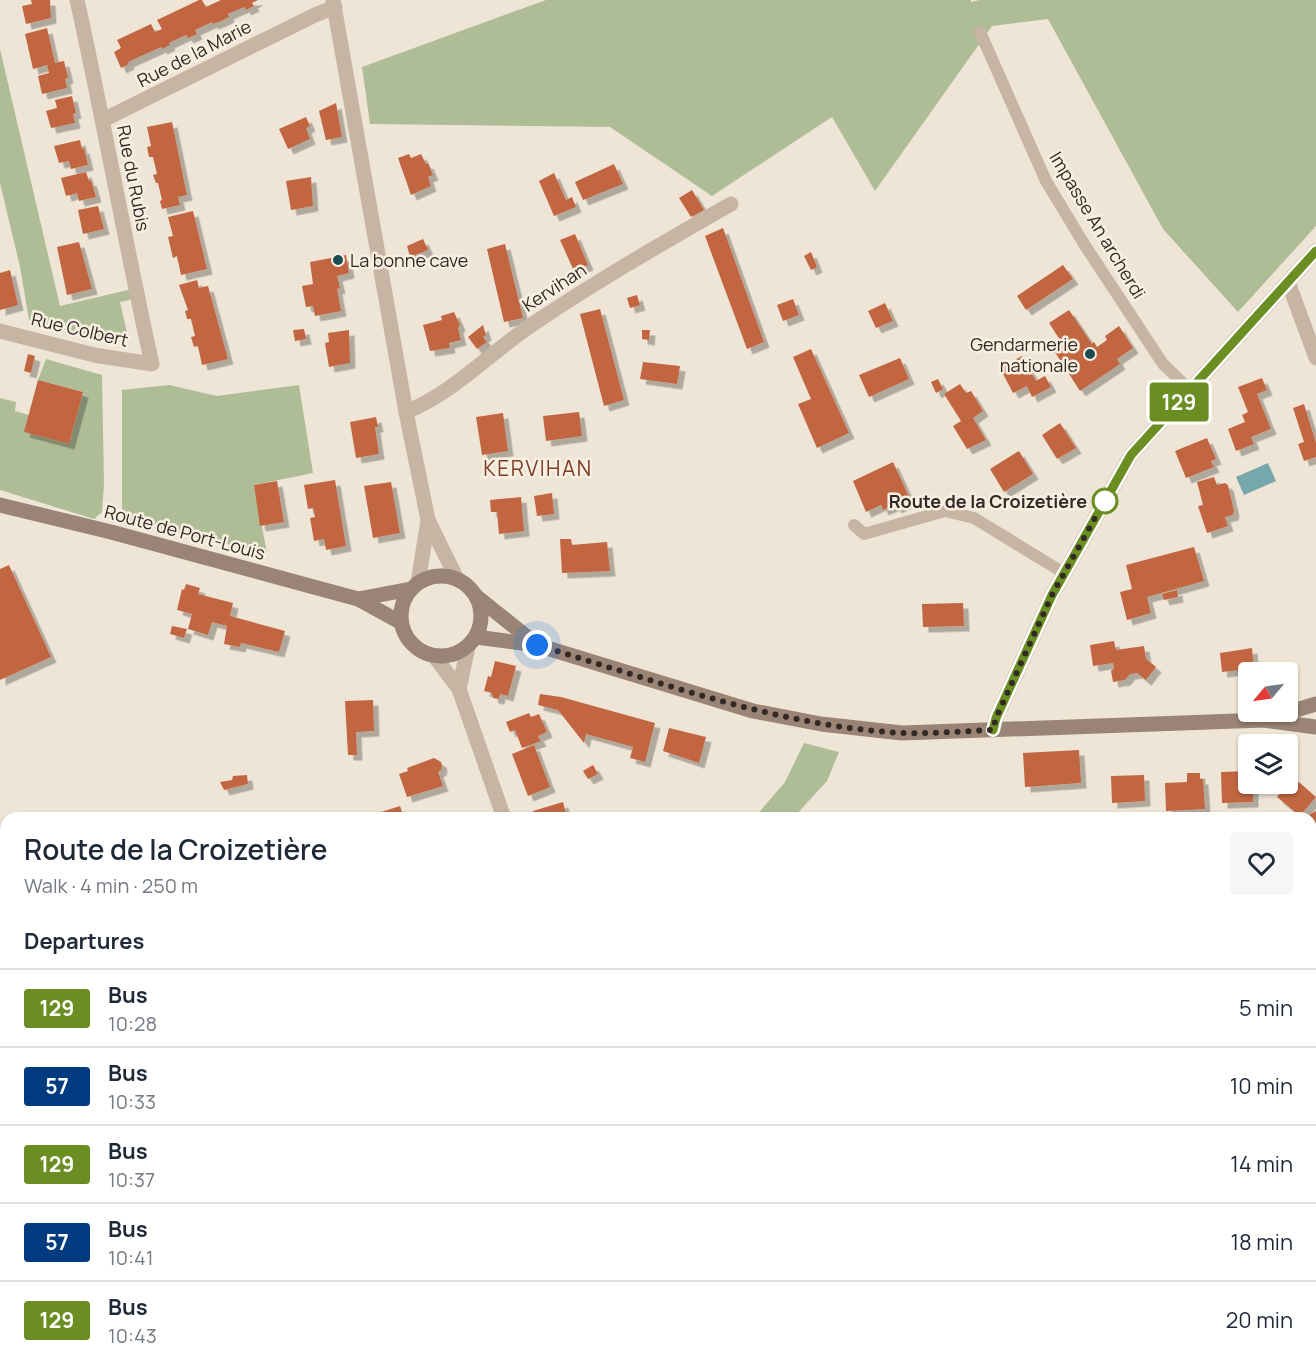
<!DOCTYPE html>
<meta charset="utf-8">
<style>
body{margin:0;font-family:Manrope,sans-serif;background:#f6f6f7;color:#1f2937;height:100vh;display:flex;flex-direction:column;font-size:22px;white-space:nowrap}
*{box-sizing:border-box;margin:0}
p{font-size:20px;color:#747a83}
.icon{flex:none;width:33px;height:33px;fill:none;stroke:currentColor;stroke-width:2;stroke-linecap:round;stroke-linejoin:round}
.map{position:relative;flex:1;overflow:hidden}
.side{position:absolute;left:0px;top:812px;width:1317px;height:560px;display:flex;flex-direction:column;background:#fff;border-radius:18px 18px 0 0;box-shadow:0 2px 4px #0004}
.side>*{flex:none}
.badge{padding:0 12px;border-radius:4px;font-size:21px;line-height:39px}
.needle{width:39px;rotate:241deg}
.controls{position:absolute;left:1238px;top:662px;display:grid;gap:12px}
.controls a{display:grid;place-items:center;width:60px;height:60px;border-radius:6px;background:#fff;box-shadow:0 2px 4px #0004;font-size:30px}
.you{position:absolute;width:30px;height:30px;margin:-15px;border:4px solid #fff;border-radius:50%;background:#1a73e8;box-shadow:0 0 0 9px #1a73e833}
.map>.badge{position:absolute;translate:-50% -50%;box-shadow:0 0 0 3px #fff}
h2{padding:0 24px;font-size:22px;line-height:54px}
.round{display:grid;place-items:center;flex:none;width:63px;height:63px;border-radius:6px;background:#f6f6f7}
.summary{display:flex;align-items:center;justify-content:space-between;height:102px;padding:0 24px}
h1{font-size:28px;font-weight:600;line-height:45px}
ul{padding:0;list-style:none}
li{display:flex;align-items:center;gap:18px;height:78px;padding:0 24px;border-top:2px solid #e0e1e3}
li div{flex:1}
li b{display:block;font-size:22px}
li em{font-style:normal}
li .badge{min-width:66px;font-weight:700;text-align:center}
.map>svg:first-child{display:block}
</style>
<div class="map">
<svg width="1316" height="1370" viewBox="0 0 1316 1370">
<defs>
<filter id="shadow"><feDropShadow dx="5.5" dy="5.5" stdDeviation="0" flood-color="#0004"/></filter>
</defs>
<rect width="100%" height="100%" fill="#efe5d6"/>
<g fill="#afbd97">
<path d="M546,0H971V2L979,0H1316V226L1238,312L1163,229L1048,19L992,26L875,191L832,117L712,196L610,127L370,124L362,67Z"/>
<path d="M0,49L60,306L132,289L134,299L120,302L127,333L101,340L29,320L20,267L0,183Z"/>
<path d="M46,359L102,375L104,484L102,512L94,519L0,490V398L16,402L15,411L29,415L25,432L69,444L83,392L38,380Z"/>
<path d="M169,385L217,396L299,385L313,473L254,485L267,553L122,521V390Z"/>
<path d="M804,743L839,752L827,781L794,817H755L785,782Z"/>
<path d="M872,1365H932L938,1370H875Z"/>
<path d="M1167,1365H1256L1250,1370H1162Z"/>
</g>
<path fill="#76a7ab" d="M1268,463L1276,481L1244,495L1236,477Z"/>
<g fill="#c26642" filter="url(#shadow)">
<path d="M31,0H50L51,18L26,24L22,6L32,4Z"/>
<path d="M199,0H202L206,7L221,0H258L252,3L254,6L246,10L244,7L228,14L229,17L221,21L213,24L212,22L195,30L197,34L188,38L186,35L169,43L170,45L162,49L161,47L128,62L129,64L121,68L114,52L121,48L117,40L151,24L155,32L162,29L157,20Z"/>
<path d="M47,28L55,63L64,61L68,78L65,79L67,88L42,94L38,76L49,73L47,65L33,69L25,34Z"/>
<path d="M72,96L76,113L73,114L75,123L51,128L46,111L57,108L55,100Z"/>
<path d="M336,103L342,137L326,140L319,111Z"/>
<path d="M306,117L310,126L306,128L310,139L288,149L279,129Z"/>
<path d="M172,122L187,195L178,197L180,205L162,209L160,201L162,200L158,183H156L153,175L157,174L153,157H149L147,147L151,146L147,127Z"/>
<path d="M80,140L82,149L84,148L88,165L71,169L69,161L59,163L54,146Z"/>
<path d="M409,154L411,158L421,154L426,164L428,163L433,175L428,177L431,186L411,195L398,158Z"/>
<path d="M614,164L623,184L583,200L575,182Z"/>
<path d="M86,172L89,181L91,180L96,197L79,201L77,193L66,196L61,178Z"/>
<path d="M554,173L566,200L572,197L576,207L554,216L539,181Z"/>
<path d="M311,177L313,206L291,210L286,181Z"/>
<path d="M692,190L704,210L691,217L679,198Z"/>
<path d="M98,206L104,229L83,234L78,210Z"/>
<path d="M193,211L207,269L181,275L177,256L173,258L168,237L173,236L168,217Z"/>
<path d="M723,228L764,342L747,349L705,236Z"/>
<path d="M575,234L588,265L574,271L560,240Z"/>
<path d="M423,239L428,250L410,257L407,246Z"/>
<path d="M79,242L92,289L67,295L57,247Z"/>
<path d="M505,244L523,318L504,322L487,249Z"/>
<path d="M811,252L817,267L811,270L804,256Z"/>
<path d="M346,255L349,273L337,276L340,288L337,289L341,311L315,316L313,306L306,307L302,286L313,284L310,262Z"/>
<path d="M1063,265L1073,279L1026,310L1017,296Z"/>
<path d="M10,270L18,305L0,310V273Z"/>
<path d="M197,280L199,288L208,286L228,359L202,365L198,346L194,347L191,337L195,336L191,319H187L185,311L188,310L179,285Z"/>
<path d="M637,295L640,305L630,308L627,298Z"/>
<path d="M793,299L799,315L783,321L777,305Z"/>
<path d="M885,303L893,321L876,328L868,311Z"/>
<path d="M600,309L624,400L604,406L580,314Z"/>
<path d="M1069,310L1092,344L1094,342L1097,347L1107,340L1105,336L1119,326L1133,348L1117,359L1120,364L1080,391L1053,349L1062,343L1049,323Z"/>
<path d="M454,312L460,325L458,328L461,340L449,343L450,348L430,351L423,325L442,320L441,316Z"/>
<path d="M483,325L486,335L483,337L487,342L477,349L468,337Z"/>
<path d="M304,329L306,339L295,341L293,330Z"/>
<path d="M349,330L350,363L329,367L325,343L329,342L328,333Z"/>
<path d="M642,330H650L649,340L642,339Z"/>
<path d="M811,349L849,433L817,448L798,404L811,399L793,357Z"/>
<path d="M28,354L35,356L31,373L24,371Z"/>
<path d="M1022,356L1036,381L1045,376L1051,387L1032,397L1027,386L1013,393L1000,368Z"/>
<path d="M900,358L909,379L869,397L859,375Z"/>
<path d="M643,362L680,366L677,384L640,379Z"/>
<path d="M1262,378L1267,390L1257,394L1271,429L1251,437L1254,444L1236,451L1228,429L1245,422L1242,415L1248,412L1238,387Z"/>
<path d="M938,379L943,389L936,393L931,382Z"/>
<path d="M38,380L83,392L69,444L24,432Z"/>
<path d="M960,384L966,393L971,391L983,411L973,418L986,440L967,449L953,426L961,421L944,394Z"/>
<path d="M1304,404L1316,443V457L1304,461L1298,444L1304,442L1293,408Z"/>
<path d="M579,412L582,436L546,441L543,416Z"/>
<path d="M503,413L508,451L482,455L476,417Z"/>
<path d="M376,417L378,427H375L379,454L356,458L350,422Z"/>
<path d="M1060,423L1076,448L1057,459L1042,435Z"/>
<path d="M1207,438L1216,459L1211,461L1214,467L1186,478L1175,451Z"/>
<path d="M1019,451L1033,474L1004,492L990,469Z"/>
<path d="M893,462L911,501L896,508L895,505L883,510L881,505L866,512L853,481Z"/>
<path d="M1214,477L1217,485L1225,483L1228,485L1234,511L1233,515L1225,517L1228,526L1207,533L1198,506L1203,505L1197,482Z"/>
<path d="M335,480L346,546L326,550L324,539L314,541L310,518L315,517L313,508L308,509L304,485Z"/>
<path d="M277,481L284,522L260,526L254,485Z"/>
<path d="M391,482L400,533L373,538L364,486Z"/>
<path d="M552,493L554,514L537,516L534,496Z"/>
<path d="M521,497L524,531L499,534L497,512H491L490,500Z"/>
<path d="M560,539H571L572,545L607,542L610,571L562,573Z"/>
<path d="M1194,547L1204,581L1147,597L1151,613L1127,620L1120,592L1132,589L1126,565Z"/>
<path d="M9,565L51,657L0,680V569Z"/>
<path d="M186,584L200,588L198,594L233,603L230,616L285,631L279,652L241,643L240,647L224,644L227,626L212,622L208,635L188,629L192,614L177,610L182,589L184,590Z"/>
<path d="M1177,590L1178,597L1164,600L1162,594Z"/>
<path d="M963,603L964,626L923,627L922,604Z"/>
<path d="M172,626L187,629L184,638L170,634Z"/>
<path d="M1114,641L1116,650L1144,646L1146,659L1156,667L1146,680L1137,673L1130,674L1125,680L1113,682L1111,671L1114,668L1113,663L1093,666L1090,645Z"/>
<path d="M1252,648L1254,672L1240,673V670L1222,672L1220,653Z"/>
<path d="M495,661L516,666L508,696L500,694L499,699L493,698L492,693L484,691L488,676L491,677Z"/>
<path d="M540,694L561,697L655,723L645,762L630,758L633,747L586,734L584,743L558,710L538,705Z"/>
<path d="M373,700L374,731L356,732L357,755H348L345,701Z"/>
<path d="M529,713L531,717L539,714L547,732L538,736L541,741L522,748L515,730L510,732L506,722Z"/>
<path d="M669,728L706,737L699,763L663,751Z"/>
<path d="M534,745L550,787L528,796L512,754Z"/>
<path d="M1079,750L1081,783L1025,787L1023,753Z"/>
<path d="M434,758L441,762L442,766L441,770L438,772L443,786L407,797L399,774L408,771L407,768Z"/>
<path d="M593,765L598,774L588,779L583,771Z"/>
<path d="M1248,771V783H1253V802L1222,803L1221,772Z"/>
<path d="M1187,773H1200V779H1203L1205,809L1166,811L1165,783L1187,782Z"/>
<path d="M247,775L248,784L224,790L220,782L232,780L233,776Z"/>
<path d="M1144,775L1145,801L1112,803L1111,776Z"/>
<path d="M1293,777L1316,797L1300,816L1277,797Z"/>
<path d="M563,802L567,818H535L533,811Z"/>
<path d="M400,806L404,818H372V815Z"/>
<path d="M1316,811V857L1311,846V838L1316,836L1311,825V818L1307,816Z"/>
<path d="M1311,914H1314L1316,929V941H1314L1316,956L1311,957Z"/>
<path d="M6,1334V1355L5,1353L0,1355V1338Z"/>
<path d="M12,1365H40L43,1370H15Z"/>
<path d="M96,1365H138L139,1368L136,1370H99Z"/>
<rect x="170" y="1365" width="39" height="5"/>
<path d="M651,1365H686L688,1370H653Z"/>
<path d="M754,1365H790L785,1370H759Z"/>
</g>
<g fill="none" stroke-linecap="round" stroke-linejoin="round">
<g stroke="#c7b5a3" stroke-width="12">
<path d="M980,32L1046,181L1084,244L1163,364L1190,390"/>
<path d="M854,525L864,534L945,511L974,518L1064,573"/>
</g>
<g stroke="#c7b5a3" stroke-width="15">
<path d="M333,0L406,412L428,520L457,579"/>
<path d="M103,120L315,15L335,7"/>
<path d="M1288,282L1316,358"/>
<path d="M0,331L94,355L152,364C125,243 104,121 77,0"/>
<path d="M406,412C451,394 487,356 527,328C593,283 661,244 731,204"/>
<path d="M418,583L428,520"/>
<path d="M435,657L459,689L504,818"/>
<path d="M459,689L468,647"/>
<path d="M993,730L996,718L1052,595L1131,455L1316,251"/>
<path d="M718,1365L720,1370"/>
<path d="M242,1370L243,1365"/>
<path d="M312,1370L313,1365"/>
<path d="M351,1370L369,1367V1370"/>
</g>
<g stroke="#9a8475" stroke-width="15">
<path d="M0,505L111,532L358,599L400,622"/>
<circle cx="441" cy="616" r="40"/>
<path d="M476,596L537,645"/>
<path d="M358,599L411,589"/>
<path d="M476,637L537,645L753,711L821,724L902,733L1264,720L1316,727"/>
<path d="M1270,718L1316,704"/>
</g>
</g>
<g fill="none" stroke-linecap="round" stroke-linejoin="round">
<defs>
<path id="line" d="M993,730L996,718L1052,595L1131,455L1316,251"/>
</defs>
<use href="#line" stroke="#fff" stroke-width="14"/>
<use href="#line" stroke="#6b8e23" stroke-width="9"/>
<path stroke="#322925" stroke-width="6" stroke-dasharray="0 10.8" d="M537,645C657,681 776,726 902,733C932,734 963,731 993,730L996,718L1052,595L1109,493L1105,501"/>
</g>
<g fill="#1c4c52" stroke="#f8efe2" stroke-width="2">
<circle cx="338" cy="260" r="6"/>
<circle cx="1090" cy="354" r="6"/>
</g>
<circle fill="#fff" stroke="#6b8e23" stroke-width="3" cx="1105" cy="501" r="12"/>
<g text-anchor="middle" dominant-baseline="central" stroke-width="5" stroke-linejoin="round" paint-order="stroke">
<g font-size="18" fill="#322925" stroke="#f8efe2">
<text transform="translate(194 53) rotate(-27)">Rue de la Marie</text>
<text transform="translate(134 178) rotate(79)">Rue du Rubis</text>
<text transform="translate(1098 225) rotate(59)">Impasse An archerdi</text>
<text transform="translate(554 287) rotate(-33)">Kervihan</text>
<text transform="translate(80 329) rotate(13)">Rue Colbert</text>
<text transform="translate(185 532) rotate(15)">Route de Port-Louis</text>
</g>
<g font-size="18" fill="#322925" stroke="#f8efe2" text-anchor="start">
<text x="350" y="260">La bonne cave</text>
<text x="1078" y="344" text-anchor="end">Gendarmerie<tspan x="1078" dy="21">nationale</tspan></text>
</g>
<g font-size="18" font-weight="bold" fill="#322925" stroke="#f8efe2" text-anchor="end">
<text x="1087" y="501">Route de la Croizetière</text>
</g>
<g font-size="21" letter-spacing="1.5" fill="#7e3b21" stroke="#f8efe2">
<text x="538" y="468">KERVIHAN</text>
</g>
</g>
</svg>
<div class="controls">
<a><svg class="needle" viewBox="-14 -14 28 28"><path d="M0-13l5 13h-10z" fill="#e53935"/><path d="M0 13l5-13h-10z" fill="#747a83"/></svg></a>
<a><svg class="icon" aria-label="layers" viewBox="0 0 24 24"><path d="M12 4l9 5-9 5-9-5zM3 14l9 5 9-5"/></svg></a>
</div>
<div class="you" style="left:537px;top:645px"></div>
<b class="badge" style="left:1179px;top:402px;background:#6b8e23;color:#fff">129</b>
<section class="side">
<div class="summary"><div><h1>Route de la Croizetière</h1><p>Walk · 4 min · 250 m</p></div><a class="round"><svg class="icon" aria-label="heart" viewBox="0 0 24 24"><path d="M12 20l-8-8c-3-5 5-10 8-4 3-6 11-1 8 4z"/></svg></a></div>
<h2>Departures</h2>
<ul>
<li><span class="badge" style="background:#6b8e23;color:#fff">129</span><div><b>Bus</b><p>10:28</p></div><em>5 min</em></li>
<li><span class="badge" style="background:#003b80;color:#fff">57</span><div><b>Bus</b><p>10:33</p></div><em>10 min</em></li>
<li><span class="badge" style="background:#6b8e23;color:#fff">129</span><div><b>Bus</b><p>10:37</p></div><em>14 min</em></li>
<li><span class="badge" style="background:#003b80;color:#fff">57</span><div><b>Bus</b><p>10:41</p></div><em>18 min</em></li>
<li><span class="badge" style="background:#6b8e23;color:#fff">129</span><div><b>Bus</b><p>10:43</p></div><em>20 min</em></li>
</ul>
</section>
</div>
